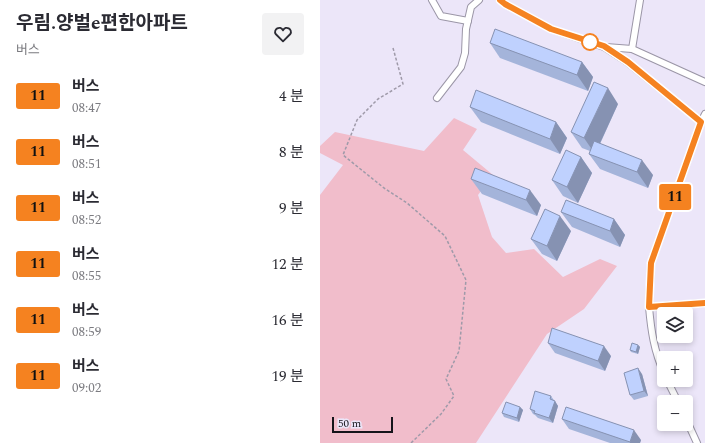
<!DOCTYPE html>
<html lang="ko">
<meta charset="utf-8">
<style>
body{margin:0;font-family:Spectral,"Noto Sans KR",serif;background:#f2f2f3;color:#2b2b33;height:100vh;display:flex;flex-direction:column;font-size:15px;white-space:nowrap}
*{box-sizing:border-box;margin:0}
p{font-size:13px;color:#7c7c81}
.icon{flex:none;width:22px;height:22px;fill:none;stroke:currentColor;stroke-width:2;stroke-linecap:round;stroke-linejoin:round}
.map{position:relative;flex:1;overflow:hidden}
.panel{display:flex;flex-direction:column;background:#fff;width:320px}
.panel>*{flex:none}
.badge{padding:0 8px;border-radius:3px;font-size:14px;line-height:26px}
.buttons{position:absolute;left:337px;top:307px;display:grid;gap:8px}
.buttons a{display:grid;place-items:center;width:36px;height:36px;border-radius:4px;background:#fff;box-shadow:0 2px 6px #0003;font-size:20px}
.scale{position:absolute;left:12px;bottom:10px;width:61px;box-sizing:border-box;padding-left:4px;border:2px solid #15141a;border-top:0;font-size:11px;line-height:14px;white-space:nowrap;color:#15141a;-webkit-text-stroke:3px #ece6f9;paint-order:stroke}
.map>.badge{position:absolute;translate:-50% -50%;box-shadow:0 0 0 2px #fff}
.round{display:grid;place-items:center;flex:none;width:42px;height:42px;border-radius:4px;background:#f2f2f3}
.head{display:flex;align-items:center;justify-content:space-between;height:68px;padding:0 16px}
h1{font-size:19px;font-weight:700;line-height:30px}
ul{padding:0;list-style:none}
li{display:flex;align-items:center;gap:12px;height:56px;padding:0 16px}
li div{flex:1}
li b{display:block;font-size:15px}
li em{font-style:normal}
li .badge{min-width:44px;font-weight:700;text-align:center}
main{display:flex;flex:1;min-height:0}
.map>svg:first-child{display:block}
</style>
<main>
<section class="panel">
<div class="head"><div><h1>우림.양벌e편한아파트</h1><p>버스</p></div><a class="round"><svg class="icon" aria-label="heart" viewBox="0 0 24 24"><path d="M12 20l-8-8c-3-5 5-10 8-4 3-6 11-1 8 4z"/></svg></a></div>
<ul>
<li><span class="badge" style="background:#f58220;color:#111">11</span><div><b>버스</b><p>08:47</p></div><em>4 분</em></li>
<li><span class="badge" style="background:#f58220;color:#111">11</span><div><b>버스</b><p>08:51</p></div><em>8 분</em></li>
<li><span class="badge" style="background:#f58220;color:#111">11</span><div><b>버스</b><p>08:52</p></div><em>9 분</em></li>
<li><span class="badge" style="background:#f58220;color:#111">11</span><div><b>버스</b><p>08:55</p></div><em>12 분</em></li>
<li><span class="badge" style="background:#f58220;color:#111">11</span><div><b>버스</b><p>08:59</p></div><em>16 분</em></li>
<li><span class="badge" style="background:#f58220;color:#111">11</span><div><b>버스</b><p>09:02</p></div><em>19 분</em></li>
</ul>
</section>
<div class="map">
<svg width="385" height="443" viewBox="0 0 385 443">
<rect width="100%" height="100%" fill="#ece6f9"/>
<path fill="#f1bdcb" d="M134,118L157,129L143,150L173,175L158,195L172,237L186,253L214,249L243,277L280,259L297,266L264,309L227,334L156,443H0V195L23,165L0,153V146L15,132L104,151Z"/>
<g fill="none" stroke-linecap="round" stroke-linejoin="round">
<defs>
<g id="street">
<path d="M112,0L121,16L148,21"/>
<path d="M180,0L185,4L231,29L284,47L307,62L381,122L331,263L329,307L385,303"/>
<path d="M286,47L312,49L385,82"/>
<path d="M312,49L320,0"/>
<path d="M117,98L141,67L145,53L146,29L151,7L159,0"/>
<path d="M381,122L385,114"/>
<path d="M329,307C331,330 334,351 344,373"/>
<path d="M347,380L358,402"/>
<path d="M366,419L377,443"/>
</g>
</defs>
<use href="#street" stroke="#9b96a7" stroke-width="8"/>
<path stroke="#9f9aa9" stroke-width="1.5" stroke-dasharray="3 2" stroke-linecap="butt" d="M73,48L83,84L58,99L37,120L23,155L64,188L87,203L125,236L146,280L139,351L126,379L134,396L121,414L91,443"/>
<use href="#street" stroke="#fff" stroke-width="6"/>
</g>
<g fill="#a4b4da">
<path d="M170,43L262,62L273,77L268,91L180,58Z"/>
<path d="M298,104L280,144L333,175L328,188L280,169L269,154L270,151L262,148L251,132Z"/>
<path d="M150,107L236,122L247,138L240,154L161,122Z"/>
<path d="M261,157L272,173L258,203L243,196L232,180Z"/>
<path d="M151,179L221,205L217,216L162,194Z"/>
<path d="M241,212L294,219L305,235L300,247L252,227Z"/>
<path d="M251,231L237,261L222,254L211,239Z"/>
<path d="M228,343L291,356L285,371L235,353Z"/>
<path d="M318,345L320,347L318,354L311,352L310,350Z"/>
<path d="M322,374L328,396L314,400L310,395Z"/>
<path d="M231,396L238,406L233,423L218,418L215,415L213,414L210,409Z"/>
<path d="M200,407L203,410L199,422L184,417L182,413Z"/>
<path d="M242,419L321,440L320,443H290L249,429Z"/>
</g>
<g fill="#8692b2">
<path d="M262,62L273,77L268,91L257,75Z"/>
<path d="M288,88L298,104L275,154L264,138Z"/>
<path d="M236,122L247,138L240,154L230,139Z"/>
<path d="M261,157L272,173L258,203L247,187Z"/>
<path d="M322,160L333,175L328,188L317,172Z"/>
<path d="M210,190L221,205L217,216L206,200Z"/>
<path d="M240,216L251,231L237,261L227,246Z"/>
<path d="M294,219L305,235L300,247L290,231Z"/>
<path d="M318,345L320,347L318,354L316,352Z"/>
<path d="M284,346L291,356L285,371L278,361Z"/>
<path d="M318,368L322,374L328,396L324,391Z"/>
<path d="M235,401L238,406L233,423L229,418Z"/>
<path d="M200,407L203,410L199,422L197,418Z"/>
<path d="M314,430L321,440L320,443H310V442Z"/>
</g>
<g fill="#bfd1fe" stroke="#8692b2">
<path d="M175,29L262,62L257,75L170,43Z"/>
<path d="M274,82L288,88L264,138L251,132Z"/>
<path d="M156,90L236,122L230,139L150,107Z"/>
<path d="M274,141L322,160L317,172L269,154Z"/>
<path d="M246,150L261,157L247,187L232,180Z"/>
<path d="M155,168L210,190L206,200L151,179Z"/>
<path d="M246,200L294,219L290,231L241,212Z"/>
<path d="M225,209L240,216L227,246L211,239Z"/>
<path d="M232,328L284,346L278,361L228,343Z"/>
<path d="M312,343L318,345L316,352L310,350Z"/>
<path d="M318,368L324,391L310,395L304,373Z"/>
<path d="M215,391L231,396L230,399L235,401L229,418L214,413L215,411L210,409Z"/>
<path d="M186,402L200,407L197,418L182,413Z"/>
<path d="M246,407L314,430L310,442L242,419Z"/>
</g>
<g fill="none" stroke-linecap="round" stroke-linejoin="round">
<defs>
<path id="line" d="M180,0L185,4L231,29L284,46L308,62L381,122L331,263L329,307L385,303"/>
</defs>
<use href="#line" stroke="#fff" stroke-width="9"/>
<use href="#line" stroke="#f58220" stroke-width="6"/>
</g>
<circle fill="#fff" stroke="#f58220" stroke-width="2" cx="270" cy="42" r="8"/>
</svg>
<div class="buttons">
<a><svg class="icon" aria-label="layers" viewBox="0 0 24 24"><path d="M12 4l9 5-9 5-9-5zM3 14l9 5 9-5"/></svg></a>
<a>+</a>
<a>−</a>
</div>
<div class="scale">50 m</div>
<b class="badge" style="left:355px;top:197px;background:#f58220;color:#111">11</b>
</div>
</main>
